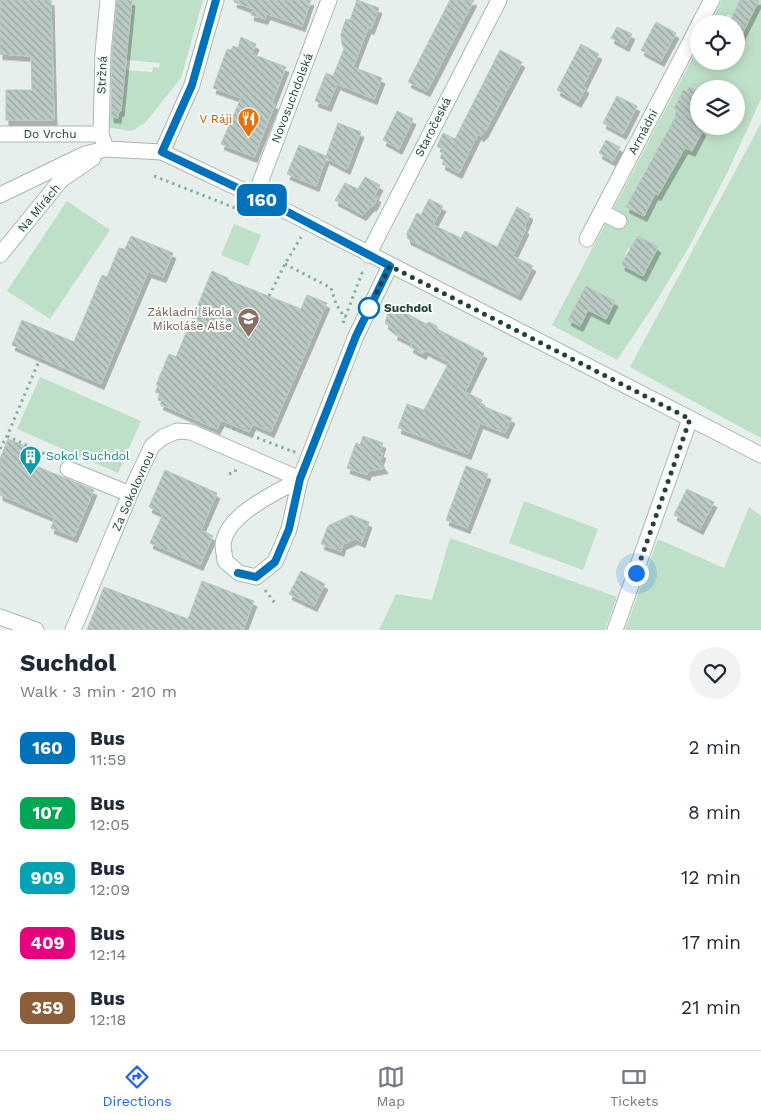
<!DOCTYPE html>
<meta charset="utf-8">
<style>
body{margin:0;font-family:"Work Sans",sans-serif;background:#f2f2f3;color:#1f2937;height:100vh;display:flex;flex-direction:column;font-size:19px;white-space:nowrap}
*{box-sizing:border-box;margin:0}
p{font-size:16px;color:#747a83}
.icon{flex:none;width:28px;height:28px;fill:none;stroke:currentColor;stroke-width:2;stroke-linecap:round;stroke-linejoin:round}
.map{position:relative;height:630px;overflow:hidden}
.panel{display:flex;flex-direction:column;background:#fff;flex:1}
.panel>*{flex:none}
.badge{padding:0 10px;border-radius:8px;font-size:18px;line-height:32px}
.controls{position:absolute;left:690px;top:15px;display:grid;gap:10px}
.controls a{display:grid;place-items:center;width:55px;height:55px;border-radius:50%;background:#fff;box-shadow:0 2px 12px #0003;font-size:25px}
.you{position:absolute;width:25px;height:25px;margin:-12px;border:4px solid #fff;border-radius:50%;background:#1a73e8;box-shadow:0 0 0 8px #1a73e833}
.map>.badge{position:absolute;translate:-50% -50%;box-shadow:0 0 0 2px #fff}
.round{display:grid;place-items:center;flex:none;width:52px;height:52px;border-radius:26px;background:#f2f2f3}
.head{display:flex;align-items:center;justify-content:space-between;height:85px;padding:0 20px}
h1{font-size:24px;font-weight:700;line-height:38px}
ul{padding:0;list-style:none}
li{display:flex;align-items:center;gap:15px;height:65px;padding:0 20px}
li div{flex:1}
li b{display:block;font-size:19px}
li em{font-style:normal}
li .badge{min-width:55px;font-weight:700;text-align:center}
.menu{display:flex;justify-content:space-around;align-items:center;height:70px;border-top:1px solid #e0e1e3;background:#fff;font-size:14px;color:#747a83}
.menu a{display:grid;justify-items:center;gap:2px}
.menu .on{color:#2563eb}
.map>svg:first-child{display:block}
</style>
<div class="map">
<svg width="761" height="630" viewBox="0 0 761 630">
<defs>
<pattern id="building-back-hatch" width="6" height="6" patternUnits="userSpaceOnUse" patternTransform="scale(1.25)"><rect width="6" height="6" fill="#bbcac4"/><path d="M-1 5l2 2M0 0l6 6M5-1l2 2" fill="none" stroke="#98a6a0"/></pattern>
<filter id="shadow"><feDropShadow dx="3" dy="5.5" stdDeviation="0" flood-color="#0004"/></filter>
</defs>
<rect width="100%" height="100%" fill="#e6efeb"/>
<g fill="#bfe0c8" fill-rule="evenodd">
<path d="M132,0H203L181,78L145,123L132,131L111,128L105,123V116L118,117L125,70L152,72L153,67L159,68L160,63L126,60Z"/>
<path d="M722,0H740L735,12L750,19L759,0H761V99L728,171L689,247L654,305L617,360L552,325L699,46V61H736V36L741,38L748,24L728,14L723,24H710ZM689,87L699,92V89H736V126L694,125L703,130L692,151L665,137L684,120L675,115L677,110L674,108L683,91L687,92ZM653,157L673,168L658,195L638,184ZM638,237L658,247L643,276L623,265L622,263L628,248L631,249ZM586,286L615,301L606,319L588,310L580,326L569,320Z"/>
<path d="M761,123V438L630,367Z"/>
<path d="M67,201L110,230L50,319L7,291Z"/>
<path d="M234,224L261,235L248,266L221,255Z"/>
<path d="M40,377L141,421L118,473L17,429Z"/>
<path d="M524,501L598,529L583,570L509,543Z"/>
<path d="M749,507L761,516V630H625L658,539L724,568Z"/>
<path d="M450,538L617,597L605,630H379L396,594L432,600Z"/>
</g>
<g fill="url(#building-back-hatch)" stroke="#b8c9c2" filter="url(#shadow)">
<path d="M0,0H51L54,120H6V90H32L31,56L0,54Z"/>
<path d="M117,0H132L121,111H119L118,118L111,117L112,54Z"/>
<path d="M234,0H311L302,26L267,14L265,19L251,15L253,9L234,2Z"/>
<path d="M357,0L379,8L371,29L368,28L353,67L382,78L374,99L337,84L328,106L315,101L326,73L333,76L344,49L342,44L341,34L346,19L350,20Z"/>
<path d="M450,0H474L427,91L408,82Z"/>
<path d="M740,0H759L736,46V24H729Z"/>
<path d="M656,22L676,33L661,61L641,50Z"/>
<path d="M617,27L632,34L626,46L611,38Z"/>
<path d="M241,37L256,44L252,54L286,67L272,103L275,104L254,157L221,144L241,98L213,88L227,49L231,50L233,46L238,48Z"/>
<path d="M581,44L599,54L583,86L586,88L578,102L557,90Z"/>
<path d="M500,50L522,62L485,132L481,136L478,134L459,173L442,164L444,160L440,158L444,150L437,146L443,133L455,139Z"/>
<path d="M689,87L699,92V127L703,130L692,151L685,148L658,195L655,194L644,216L626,207L676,116L675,115L677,110L674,108L679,99L683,90L687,92Z"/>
<path d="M617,96L637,106L623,134L603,123Z"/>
<path d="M397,111L413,119L399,149L383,140Z"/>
<path d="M338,123L361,132L347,169L326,158L316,186L287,174L299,145L326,156Z"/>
<path d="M606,140L620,147L613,161L599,153Z"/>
<path d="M365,177L380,185L375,195L378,197L374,205L371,206L363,215L335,200L345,183L358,189Z"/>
<path d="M429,199L443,206L433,225L461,238L465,231L497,247L517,207L530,214L524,228L526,229L513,256L533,266L518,295L408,239L407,233L417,213L421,215Z"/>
<path d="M131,236L173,253L163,277L148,272L101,384L12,345L22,320L74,342L102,275L107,277L119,248L125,249Z"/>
<path d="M638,236L658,247L643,276L622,265V263Z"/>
<path d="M212,271L228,278V280L301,309L307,295L327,303L271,432L253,424L249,432L221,420L217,429L160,404L162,401L158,400L160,394L155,392L158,386L156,385L169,354L176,357Z"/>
<path d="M586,286L615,301L606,319L588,310L580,326L568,320Z"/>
<path d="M391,305L426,324L429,322L437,326V329L484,353L465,392L482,400L480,405L512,418L505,433L480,423L468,454L398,428L407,404L424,410L449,362L425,350L423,354L410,347L412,343L394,334L396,332L385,323Z"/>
<path d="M363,436L383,443L380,452L383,453L380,461L385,468L368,471L367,475L347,468L356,443L360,445Z"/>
<path d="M8,439L30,448L24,461L94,490L74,537L51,528L55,518L0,495V459Z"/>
<path d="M466,466L488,474L467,528L446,520Z"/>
<path d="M165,470L217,493L201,530L213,536L200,565L150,543L163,514L149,507Z"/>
<path d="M687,489L714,502L700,529L674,515Z"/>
<path d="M351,515L369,522L362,542L355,539L343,544L341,551L321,544L328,526Z"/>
<path d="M301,571L325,584L314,606L289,594Z"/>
<path d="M202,581L254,601L243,630H87L104,587L188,619Z"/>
</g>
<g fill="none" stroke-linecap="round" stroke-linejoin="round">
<defs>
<g id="minor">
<path d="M699,24L712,0"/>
<path d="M0,134H101"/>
<path d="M106,149L101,134L103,53L108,0"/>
<path d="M162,152L192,85L216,0"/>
<path d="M0,195L85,154L106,149L162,152L280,208L761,455"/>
<path d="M255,196L329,0"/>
<path d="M601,212L619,221"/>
<path d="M587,239L699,25"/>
<path d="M0,255L61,180L93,158"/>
<path d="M368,255L499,0"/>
<path d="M68,469L130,494"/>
<path d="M300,479C276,493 226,514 223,545C223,550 225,556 225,561L239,573L256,577L275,562L289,529L300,479L356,336L390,266"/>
<path d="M0,617L36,630"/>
<path d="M73,630L136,480L152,446L163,437L177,431L191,432L300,479"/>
<path d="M615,630L690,419"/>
</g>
</defs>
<use href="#minor" stroke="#a8b8b2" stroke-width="17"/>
<g stroke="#86b3a5" stroke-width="3" stroke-dasharray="2.5 4" stroke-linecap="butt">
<path d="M154,176L258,217"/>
<path d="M285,264L331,288L336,304L345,318"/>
<path d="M269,296L285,264L301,237"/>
<path d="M343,323L362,273L359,269"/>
<path d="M222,428L224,425L294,452V450"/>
<path d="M7,436L56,459"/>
<path d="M0,449L7,436L39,361"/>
<path d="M229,474L235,472L236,468"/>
<path d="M265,590L275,603"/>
</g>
<use href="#minor" stroke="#fff" stroke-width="15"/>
</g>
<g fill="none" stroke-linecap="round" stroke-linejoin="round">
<defs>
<path id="line" d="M216,0L192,85L162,152L280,208L390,266L356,336L300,479L289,529L275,562L256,577L238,573"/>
</defs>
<use href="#line" stroke="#fff" stroke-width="11"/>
<use href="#line" stroke="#0072bc" stroke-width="8"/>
<path stroke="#24423a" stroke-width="5" stroke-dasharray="0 9" d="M369,308L390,266L690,419L636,573"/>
</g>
<defs>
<symbol id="restaurant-pin" viewBox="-11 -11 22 30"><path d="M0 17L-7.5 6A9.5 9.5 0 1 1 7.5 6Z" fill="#e8710a" stroke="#f7fbf9"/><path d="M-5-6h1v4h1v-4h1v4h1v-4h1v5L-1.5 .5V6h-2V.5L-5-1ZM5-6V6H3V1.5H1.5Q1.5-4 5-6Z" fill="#fff"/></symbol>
<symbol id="school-pin" viewBox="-11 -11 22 30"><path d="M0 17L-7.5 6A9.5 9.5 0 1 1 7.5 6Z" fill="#8d6e63" stroke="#f7fbf9"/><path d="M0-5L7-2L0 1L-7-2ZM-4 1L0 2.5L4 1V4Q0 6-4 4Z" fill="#fff"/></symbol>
<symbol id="building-pin" viewBox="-11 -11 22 30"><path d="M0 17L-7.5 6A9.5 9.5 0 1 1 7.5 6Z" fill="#0f9aa8" stroke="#f7fbf9"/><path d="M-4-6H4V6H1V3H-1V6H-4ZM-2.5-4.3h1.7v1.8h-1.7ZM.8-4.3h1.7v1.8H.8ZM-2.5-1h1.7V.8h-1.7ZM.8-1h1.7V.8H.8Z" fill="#fff"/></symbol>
</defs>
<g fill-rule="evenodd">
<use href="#restaurant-pin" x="236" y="106" width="25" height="34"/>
<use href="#school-pin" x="236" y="306" width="25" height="34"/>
<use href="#building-pin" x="18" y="444" width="25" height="34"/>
</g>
<circle fill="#fff" stroke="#0072bc" stroke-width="2.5" cx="369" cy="308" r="10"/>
<g text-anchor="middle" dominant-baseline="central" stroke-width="4" stroke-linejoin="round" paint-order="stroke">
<g font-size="12" fill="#24423a" stroke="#f7fbf9">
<text transform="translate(102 75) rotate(-88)">Stržná</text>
<text transform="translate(292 98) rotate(-69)">Novosuchdolská</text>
<text transform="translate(433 127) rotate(-63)">Staročeská</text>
<text transform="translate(643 132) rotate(-62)">Armádní</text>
<text x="50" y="134">Do Vrchu</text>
<text transform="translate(39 208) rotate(-50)">Na Mírách</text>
<text transform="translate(133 491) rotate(-66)">Za Sokolovnou</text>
</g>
<g font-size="12" fill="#c56008" stroke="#f7fbf9" text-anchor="end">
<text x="232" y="119">V Ráji</text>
</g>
<g font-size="12" font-weight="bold" fill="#24423a" stroke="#f7fbf9" text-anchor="start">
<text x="384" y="308">Suchdol</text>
</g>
<g font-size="12" fill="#785e54" stroke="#f7fbf9" text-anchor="end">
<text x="232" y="312">Základní škola<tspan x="232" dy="14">Mikoláše Alše</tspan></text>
</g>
<g font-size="12" fill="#0d838f" stroke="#f7fbf9" text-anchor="start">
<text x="46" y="456">Sokol Suchdol</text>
</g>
</g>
</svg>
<div class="controls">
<a><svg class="icon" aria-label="locate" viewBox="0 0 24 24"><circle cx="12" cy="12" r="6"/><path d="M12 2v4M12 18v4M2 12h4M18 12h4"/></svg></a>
<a><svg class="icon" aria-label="layers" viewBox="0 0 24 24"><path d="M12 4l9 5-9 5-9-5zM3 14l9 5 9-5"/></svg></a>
</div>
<div class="you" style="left:636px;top:573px"></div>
<b class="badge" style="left:262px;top:200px;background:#0072bc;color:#fff">160</b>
</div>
<section class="panel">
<div class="head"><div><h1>Suchdol</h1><p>Walk · 3 min · 210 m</p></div><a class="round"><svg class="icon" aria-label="heart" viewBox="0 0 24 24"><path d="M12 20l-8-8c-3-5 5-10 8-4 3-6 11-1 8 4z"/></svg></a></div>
<ul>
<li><span class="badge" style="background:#0072bc;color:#fff">160</span><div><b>Bus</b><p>11:59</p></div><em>2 min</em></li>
<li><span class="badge" style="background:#00a651;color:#fff">107</span><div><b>Bus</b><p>12:05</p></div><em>8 min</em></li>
<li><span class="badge" style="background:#00a3b4;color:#fff">909</span><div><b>Bus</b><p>12:09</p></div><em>12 min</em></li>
<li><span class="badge" style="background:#e6007e;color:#fff">409</span><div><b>Bus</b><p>12:14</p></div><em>17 min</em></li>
<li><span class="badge" style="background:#8b5e3c;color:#fff">359</span><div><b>Bus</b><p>12:18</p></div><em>21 min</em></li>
</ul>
</section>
<nav class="menu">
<a class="on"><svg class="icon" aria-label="directions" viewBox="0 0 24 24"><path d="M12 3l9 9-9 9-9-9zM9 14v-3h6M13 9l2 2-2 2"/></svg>Directions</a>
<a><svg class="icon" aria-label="map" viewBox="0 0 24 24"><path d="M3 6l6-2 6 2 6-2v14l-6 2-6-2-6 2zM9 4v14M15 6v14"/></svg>Map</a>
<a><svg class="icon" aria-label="tickets" viewBox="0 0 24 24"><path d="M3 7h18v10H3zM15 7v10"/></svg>Tickets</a>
</nav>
